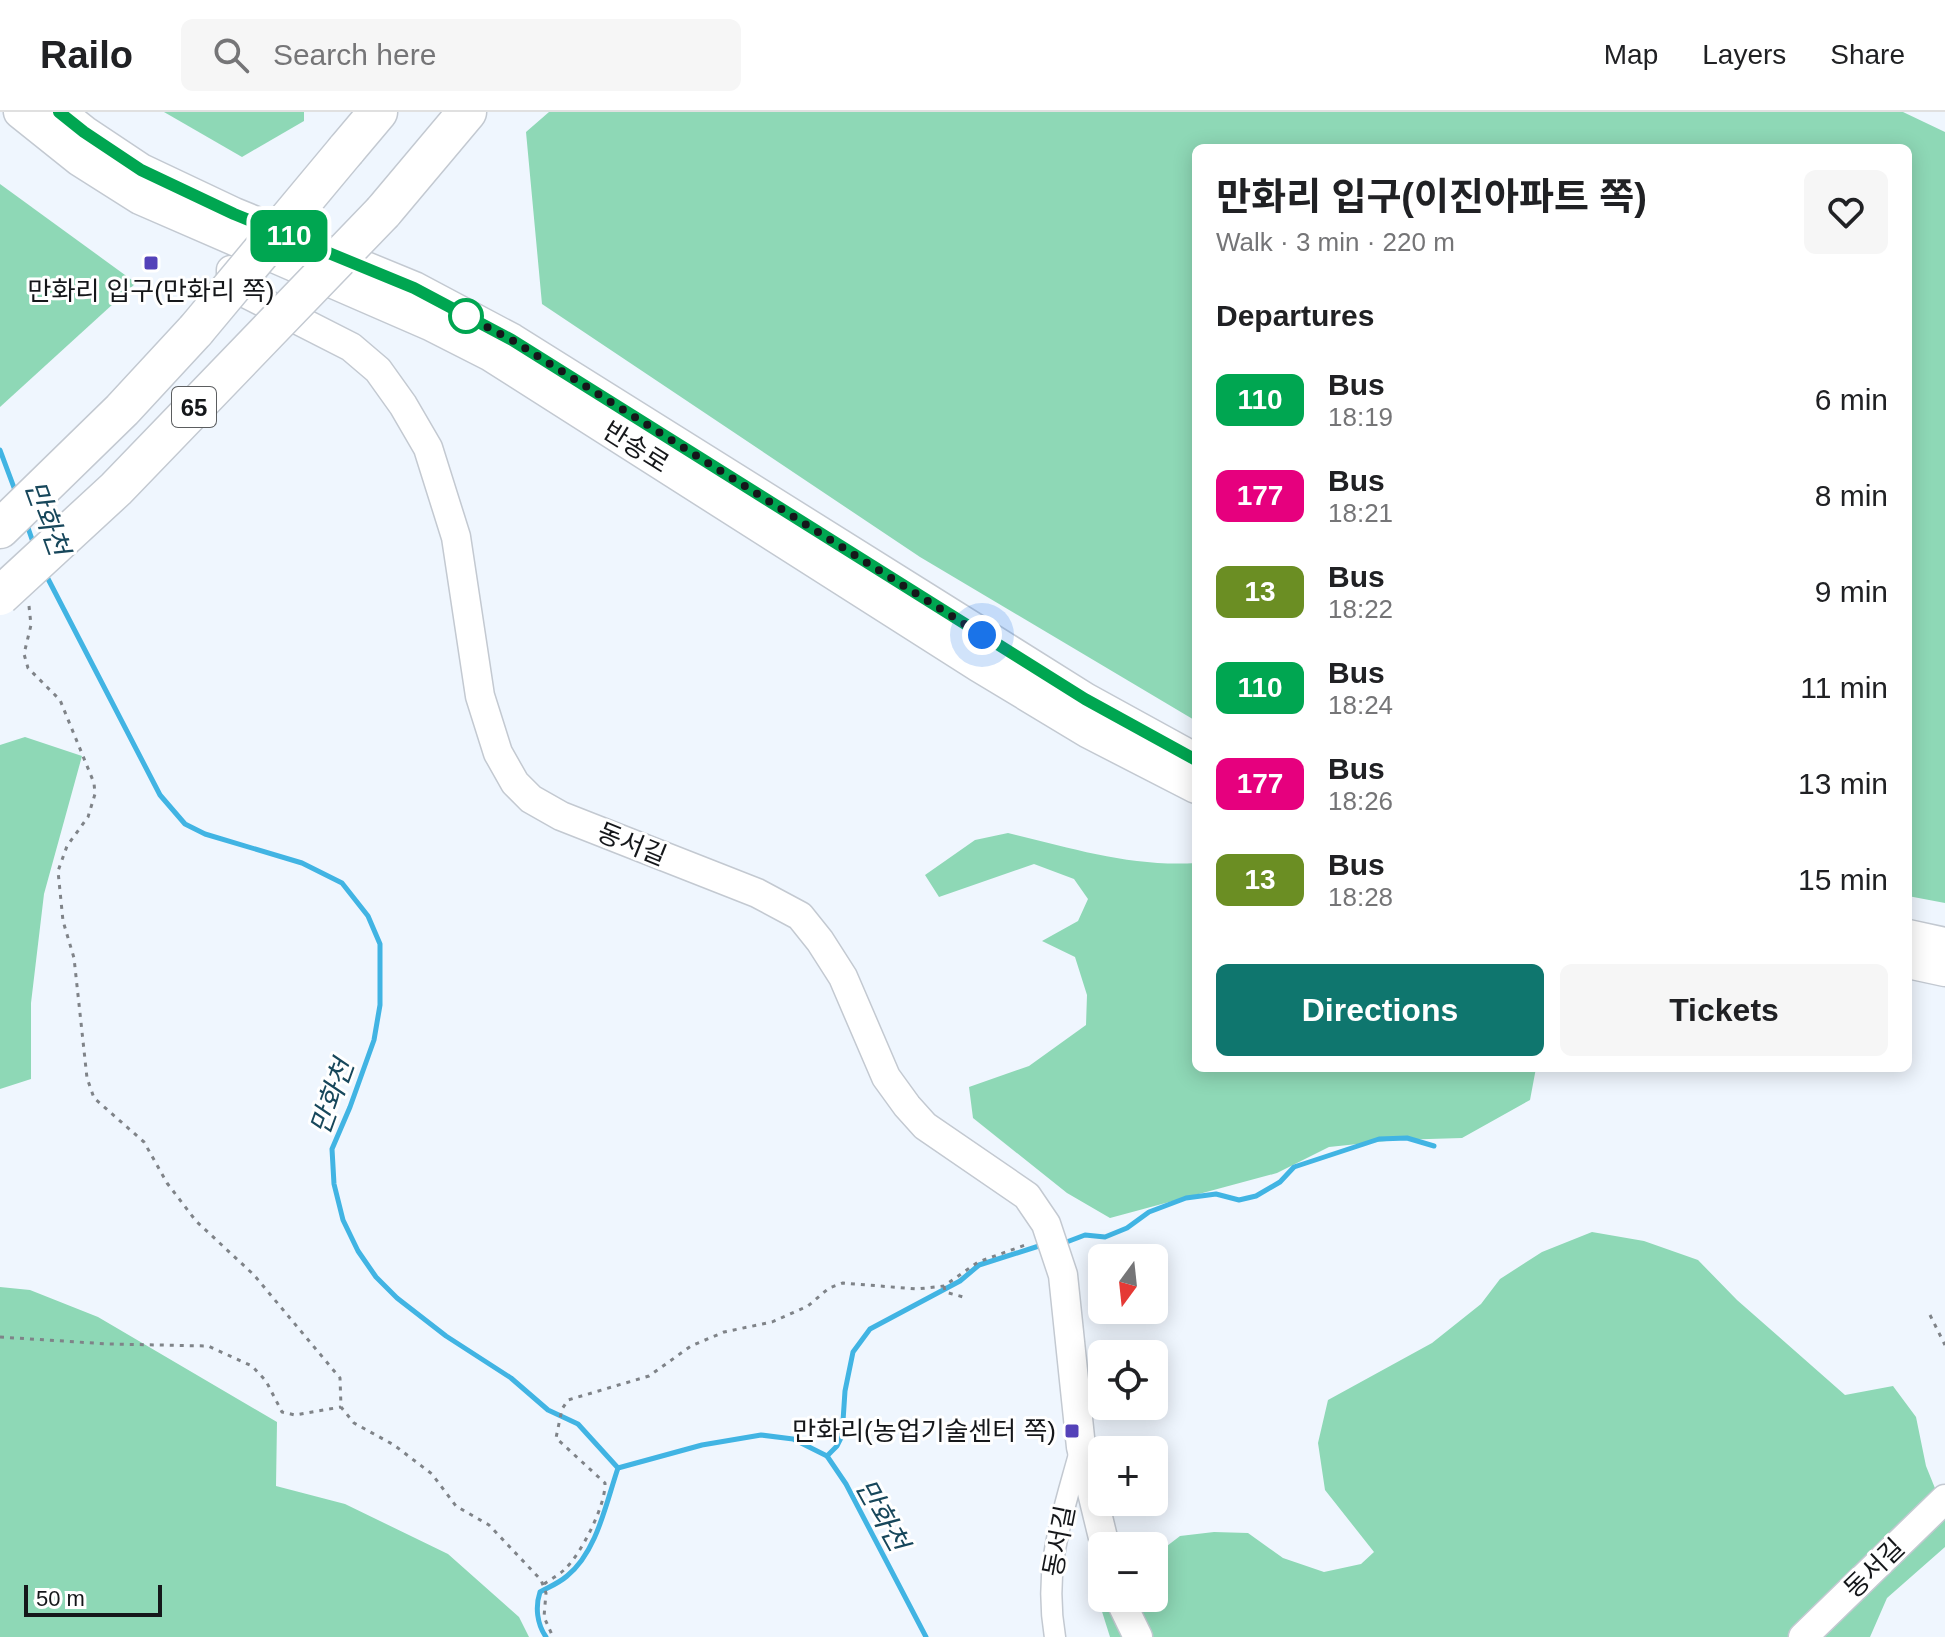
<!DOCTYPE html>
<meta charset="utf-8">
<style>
body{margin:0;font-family:Helvetica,"Noto Sans KR",sans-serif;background:#f6f6f6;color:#202124;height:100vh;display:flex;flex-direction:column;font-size:30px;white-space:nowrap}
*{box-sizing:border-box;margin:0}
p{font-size:26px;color:#757577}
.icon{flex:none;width:44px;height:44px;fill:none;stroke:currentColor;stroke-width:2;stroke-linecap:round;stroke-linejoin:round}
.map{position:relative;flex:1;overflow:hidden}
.panel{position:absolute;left:1192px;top:32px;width:720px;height:928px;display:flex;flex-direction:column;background:#fff;border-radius:12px;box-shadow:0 4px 20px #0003}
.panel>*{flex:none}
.badge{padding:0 16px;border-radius:12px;font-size:28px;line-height:52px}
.needle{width:52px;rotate:195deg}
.buttons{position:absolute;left:1088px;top:1132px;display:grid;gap:16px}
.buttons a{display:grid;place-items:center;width:80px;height:80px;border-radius:12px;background:#fff;box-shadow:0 4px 20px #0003;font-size:40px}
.scale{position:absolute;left:24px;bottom:20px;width:138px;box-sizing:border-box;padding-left:8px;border:4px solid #15171a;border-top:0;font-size:22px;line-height:28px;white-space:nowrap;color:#15171a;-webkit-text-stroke:6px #fff;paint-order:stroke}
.you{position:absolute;width:40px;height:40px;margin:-20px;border:6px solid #fff;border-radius:50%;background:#1a73e8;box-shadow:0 0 0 12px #1a73e833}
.map>.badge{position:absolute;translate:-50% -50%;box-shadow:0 0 0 4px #fff}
h2{padding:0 24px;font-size:30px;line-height:72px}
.round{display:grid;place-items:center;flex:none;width:84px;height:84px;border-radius:12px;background:#f6f6f6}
.head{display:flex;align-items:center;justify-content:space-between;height:136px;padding:0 24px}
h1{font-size:38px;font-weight:700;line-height:60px}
.primary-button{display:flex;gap:16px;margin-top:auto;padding:16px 24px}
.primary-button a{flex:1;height:92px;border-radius:12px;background:#0f766e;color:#fff;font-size:32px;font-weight:700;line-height:92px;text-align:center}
.primary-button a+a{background:#f6f6f6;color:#202124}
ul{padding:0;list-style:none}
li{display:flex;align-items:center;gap:24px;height:96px;padding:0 24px}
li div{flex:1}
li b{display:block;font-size:30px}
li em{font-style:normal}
li .badge{min-width:88px;font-weight:700;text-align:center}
header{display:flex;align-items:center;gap:48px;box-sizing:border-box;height:112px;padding:0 40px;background:#fff;border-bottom:2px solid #e0e0e0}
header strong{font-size:38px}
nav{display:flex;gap:44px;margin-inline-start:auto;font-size:28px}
.search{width:560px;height:72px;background:#f6f6f6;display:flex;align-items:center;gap:20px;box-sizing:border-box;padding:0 28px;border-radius:12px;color:#757577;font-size:30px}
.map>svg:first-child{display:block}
</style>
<header>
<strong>Railo</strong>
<div class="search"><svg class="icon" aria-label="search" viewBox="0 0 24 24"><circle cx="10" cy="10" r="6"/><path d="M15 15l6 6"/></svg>Search here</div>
<nav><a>Map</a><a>Layers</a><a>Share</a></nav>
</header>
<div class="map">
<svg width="1945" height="1525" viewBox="0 0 1945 1525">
<rect width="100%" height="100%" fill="#eff6fe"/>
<g fill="#8ed8b6">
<path d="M164,0H304V9L242,45Z"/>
<path d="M549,0H1903L1945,20V791L1908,784V36H1196V609L920,445L542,192L526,20Z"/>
<path d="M0,72L136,171L0,295Z"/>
<path d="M25,625L82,644L44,782L31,891V967L0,977V633Z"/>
<path d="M1008,721C1071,736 1131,755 1196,751V956H1536L1530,988L1462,1026L1396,1028L1329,1035L1277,1061L1110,1106L1067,1081L973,1006L969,975L1029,954L1086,913L1087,883L1075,845L1042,829L1078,809L1088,787L1074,767L1034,752L939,785L925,763L975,728Z"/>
<path d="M1592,1120L1644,1129L1698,1148L1737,1188L1845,1283L1893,1274L1916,1305L1926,1354L1945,1401V1435L1887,1486L1870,1525H1110L1099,1490L1104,1486H1154V1444L1180,1424L1214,1420L1248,1421L1283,1446L1324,1460L1361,1452L1374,1440L1325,1378L1318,1331L1328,1288L1432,1231L1481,1192L1500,1167L1542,1140Z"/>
<path d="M0,1175L30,1178L98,1205L277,1310L276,1374L345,1392L448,1442L519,1505L529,1525H0Z"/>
</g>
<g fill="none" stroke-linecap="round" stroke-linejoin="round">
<g stroke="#41b4e3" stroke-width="5">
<path d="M0,338L16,381"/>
<path d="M27,413L34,433"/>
<path d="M45,461L160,683L185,712L205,722L302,751L342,771L368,804L380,832V893L374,928L350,995L332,1037L334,1072L343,1108L358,1139L376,1165L397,1186L446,1224L511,1266L548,1298L578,1312L618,1356L702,1333L761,1323L793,1327L827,1344L846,1372L926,1525"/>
<path d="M1064,1131L1085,1123L1105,1125L1127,1116L1149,1100L1186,1086L1216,1082L1239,1088L1256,1084L1280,1070L1294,1055L1379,1027L1407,1026L1434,1034"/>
<path d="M827,1344L837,1334L842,1324L845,1279L853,1240L870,1217L960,1169L979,1153L1042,1133"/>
<path d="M546,1525C537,1512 535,1495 540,1480C549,1475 559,1471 567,1464C597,1440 606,1391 618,1356"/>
</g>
<defs>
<path id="street" d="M1055,1525C1043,1455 1062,1405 1080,1339"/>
<g id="secondary">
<path d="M231,158V171L239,178L351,235L378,258L403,293L428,336L456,425L480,584L498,641L515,671L531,687L561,704L757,781L800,804L820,829L843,865L886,965L907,994L925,1014L1027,1084L1046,1112L1063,1163L1081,1335L1105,1434"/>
<path d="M1119,1486L1138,1525"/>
<path d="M1803,1525L1945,1387"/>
</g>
<g id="primary">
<path d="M20,0L80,48L140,86L430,212L491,243L978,553L1089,620L1196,675"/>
<path d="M59,0L84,20L141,58L234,102L414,176L512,228L1085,587L1196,648"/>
<path d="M1908,824L1945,832"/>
<path d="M1908,850L1945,858"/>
</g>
<g id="highway">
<path d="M346,38L378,0"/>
<path d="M383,100L467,0"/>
<path d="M0,417L122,298L196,218"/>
</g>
</defs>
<use href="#street" stroke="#c3c9d1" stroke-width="23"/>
<use href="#secondary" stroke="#c3c9d1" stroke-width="31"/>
<use href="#primary" stroke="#c3c9d1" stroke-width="35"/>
<use href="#highway" stroke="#c3c9d1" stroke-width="41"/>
<g stroke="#7f8388" stroke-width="3" stroke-dasharray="4 6" stroke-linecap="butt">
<path d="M29,494L31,513L24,542L28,556L60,588L94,671L95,682L88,705L67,734L58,759L63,809L74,846L87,966L94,986L144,1030L167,1071L196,1109L254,1163L340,1266L341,1295L354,1311L394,1333L432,1362L456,1394L489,1413L541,1468L546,1481L544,1505L553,1525"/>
<path d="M944,1174L945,1180L967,1186"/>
<path d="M1930,1203L1945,1233"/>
<path d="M0,1225L109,1232L208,1234L252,1254L266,1269L282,1300L295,1303L341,1295"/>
<path d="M544,1472C551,1467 559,1463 565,1457C581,1442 606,1393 605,1371L556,1326L562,1297L568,1288L649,1264L691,1234L724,1220L772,1210L808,1194L829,1176L843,1171L917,1177L944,1174L978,1150L1028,1132"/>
</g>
<use href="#street" stroke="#fff" stroke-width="20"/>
<use href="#secondary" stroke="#fff" stroke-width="28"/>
<use href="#primary" stroke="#fff" stroke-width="32"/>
<use href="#highway" stroke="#fff" stroke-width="38"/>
<defs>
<g id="highway-bridge">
<path d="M196,218L346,38"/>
<path d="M0,484L116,377L383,100"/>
</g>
</defs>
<use href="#highway-bridge" stroke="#c3c9d1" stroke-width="41" stroke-linecap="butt"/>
<use href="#highway-bridge" stroke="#fff" stroke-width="38"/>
</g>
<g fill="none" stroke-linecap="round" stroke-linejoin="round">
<defs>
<path id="line" d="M59,0L84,20L141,58L234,102L414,176L512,228L1085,587L1196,648"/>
</defs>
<use href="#line" stroke="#fff" stroke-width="18"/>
<use href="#line" stroke="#00a651" stroke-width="12"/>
<path stroke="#15171a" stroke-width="8" stroke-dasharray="0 14.4" d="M466,204L464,203L512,228L982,523"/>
</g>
<g fill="#5442b9" stroke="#fff" stroke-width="3">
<rect x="143" y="143" width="16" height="16" rx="4"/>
<rect x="1064" y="1311" width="16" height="16" rx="4"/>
</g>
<circle fill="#fff" stroke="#00a651" stroke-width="4" cx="466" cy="204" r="16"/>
<g text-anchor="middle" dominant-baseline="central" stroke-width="6" stroke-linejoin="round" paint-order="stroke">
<rect fill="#fff" stroke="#5b5d5f" stroke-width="2" x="172" y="275" width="44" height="40" rx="6"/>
<g font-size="24" font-weight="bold" fill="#15171a">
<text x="194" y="295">65</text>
</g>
<g font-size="26" fill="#15171a" stroke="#fff">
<text x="151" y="179">만화리 입구(만화리 쪽)</text>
<text x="1056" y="1319" text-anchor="end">만화리(농업기술센터 쪽)</text>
</g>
<g font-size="26" fill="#15171a" stroke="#fff">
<text transform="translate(636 335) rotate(32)">반송로</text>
<text transform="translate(632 732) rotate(22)">동서길</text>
<text transform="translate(1059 1429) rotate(-79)">동서길</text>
<text transform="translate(1874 1456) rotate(-44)">동서길</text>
</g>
<g font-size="28" font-style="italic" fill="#17475b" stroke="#fff">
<text transform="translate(47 406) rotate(70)">만화천</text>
<text transform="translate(332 985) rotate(-70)">만화천</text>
<text transform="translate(882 1403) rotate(61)">만화천</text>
</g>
</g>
</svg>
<div class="buttons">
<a><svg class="needle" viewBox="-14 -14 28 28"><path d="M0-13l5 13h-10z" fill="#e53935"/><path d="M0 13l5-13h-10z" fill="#757577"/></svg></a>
<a><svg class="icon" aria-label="locate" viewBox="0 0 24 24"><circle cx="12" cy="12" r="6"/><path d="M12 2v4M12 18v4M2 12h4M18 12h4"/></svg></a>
<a>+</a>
<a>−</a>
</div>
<div class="scale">50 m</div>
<div class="you" style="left:982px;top:523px"></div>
<b class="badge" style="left:289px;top:124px;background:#00a651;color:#fff">110</b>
<section class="panel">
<div class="head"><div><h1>만화리 입구(이진아파트 쪽)</h1><p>Walk · 3 min · 220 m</p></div><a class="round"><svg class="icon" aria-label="heart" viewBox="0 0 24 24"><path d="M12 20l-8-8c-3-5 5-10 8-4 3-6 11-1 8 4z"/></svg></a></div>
<h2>Departures</h2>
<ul>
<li><span class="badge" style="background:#00a651;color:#fff">110</span><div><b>Bus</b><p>18:19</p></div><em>6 min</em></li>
<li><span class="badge" style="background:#e6007e;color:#fff">177</span><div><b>Bus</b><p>18:21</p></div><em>8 min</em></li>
<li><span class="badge" style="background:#6b8e23;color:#fff">13</span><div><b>Bus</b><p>18:22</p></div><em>9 min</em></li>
<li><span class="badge" style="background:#00a651;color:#fff">110</span><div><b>Bus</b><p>18:24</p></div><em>11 min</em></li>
<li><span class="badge" style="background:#e6007e;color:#fff">177</span><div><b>Bus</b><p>18:26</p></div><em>13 min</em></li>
<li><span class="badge" style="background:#6b8e23;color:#fff">13</span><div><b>Bus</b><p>18:28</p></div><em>15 min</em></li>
</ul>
<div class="primary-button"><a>Directions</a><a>Tickets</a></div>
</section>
</div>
